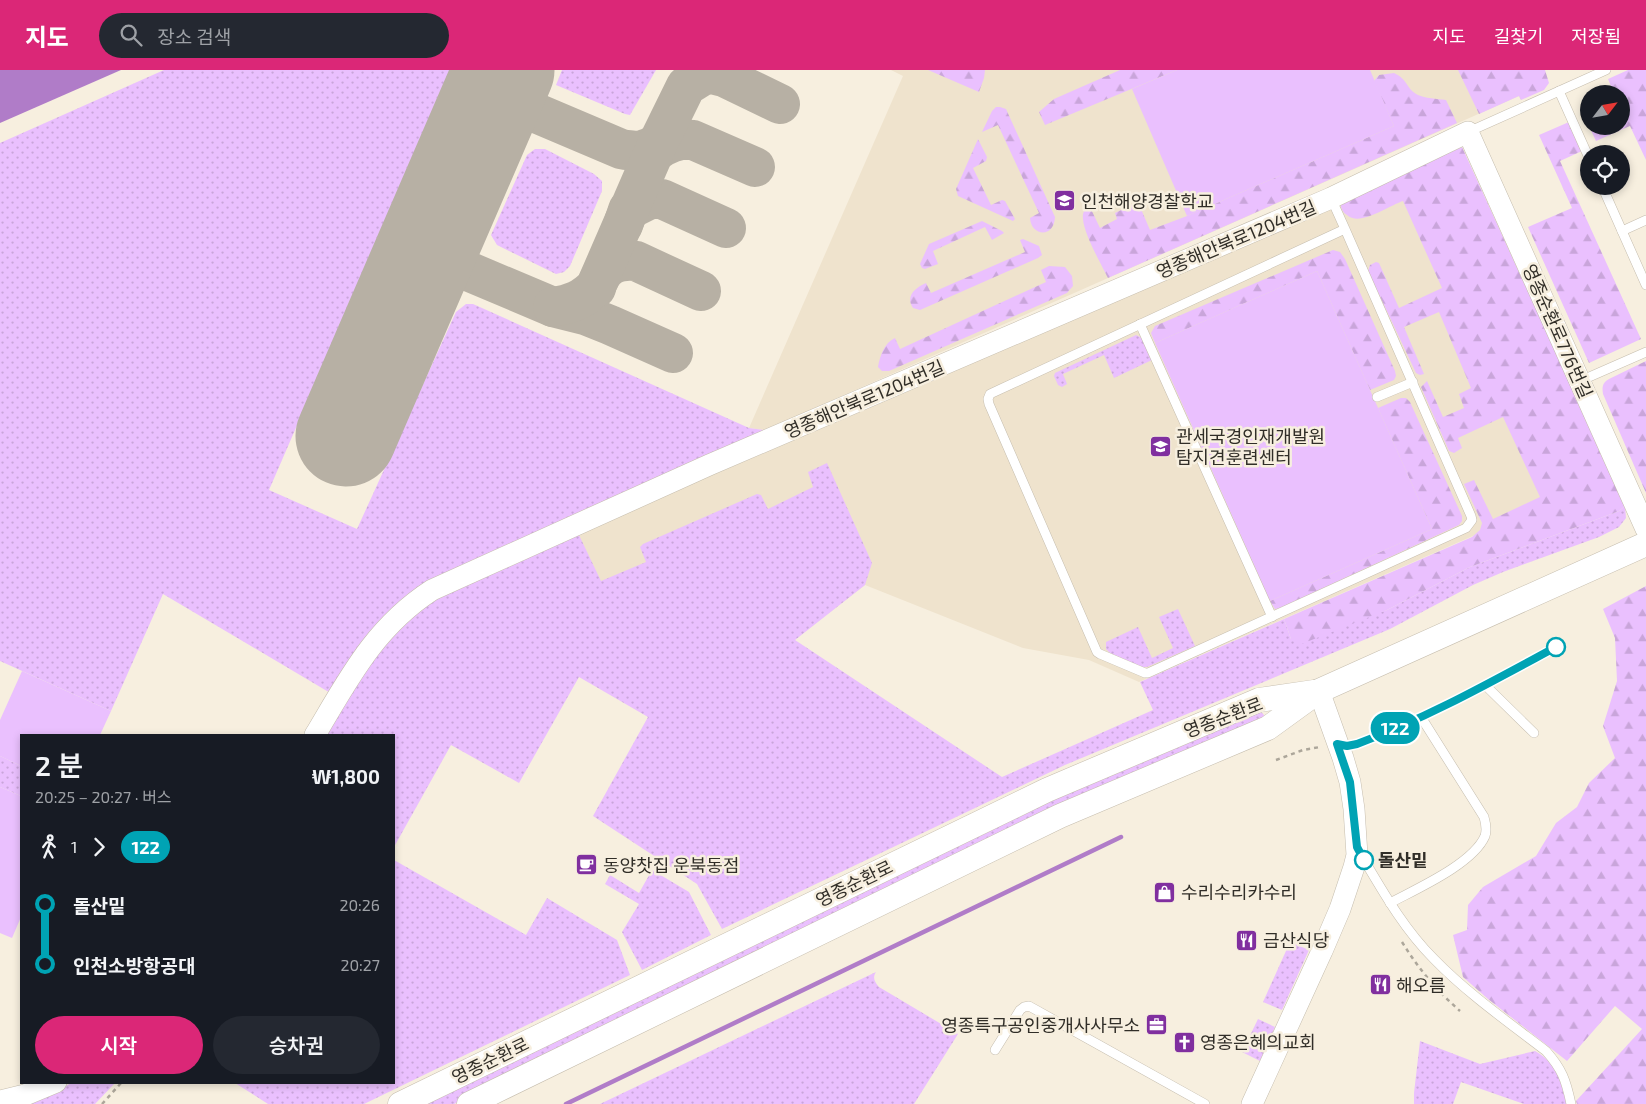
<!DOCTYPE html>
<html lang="ko">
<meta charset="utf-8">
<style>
body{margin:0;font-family:"Exo 2","Noto Sans KR",sans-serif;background:#242831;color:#f1f3f6;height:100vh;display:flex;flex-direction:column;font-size:19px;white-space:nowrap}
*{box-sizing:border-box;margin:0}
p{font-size:16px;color:#9ea1a6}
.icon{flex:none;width:28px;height:28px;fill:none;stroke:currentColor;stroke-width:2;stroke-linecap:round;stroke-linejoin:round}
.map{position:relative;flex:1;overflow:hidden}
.details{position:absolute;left:20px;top:664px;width:375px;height:350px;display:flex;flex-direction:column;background:#171b24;border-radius:0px;box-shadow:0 2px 8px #0003}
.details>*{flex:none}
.badge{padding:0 10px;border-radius:16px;font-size:18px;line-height:32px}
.needle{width:32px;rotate:59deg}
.controls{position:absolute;left:1580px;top:15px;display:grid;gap:10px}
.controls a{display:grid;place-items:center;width:50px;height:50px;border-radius:50%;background:#171b24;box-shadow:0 2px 8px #0003;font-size:25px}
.map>.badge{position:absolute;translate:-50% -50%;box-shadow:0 0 0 2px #fff}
.legs{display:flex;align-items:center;gap:8px;height:55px;padding:0 15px;font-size:16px}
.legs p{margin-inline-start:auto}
.overview{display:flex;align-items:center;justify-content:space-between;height:85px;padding:0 15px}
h1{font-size:28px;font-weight:600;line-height:38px}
.button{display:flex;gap:10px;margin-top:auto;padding:10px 15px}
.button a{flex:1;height:58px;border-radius:30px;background:#db2777;color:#fff;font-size:20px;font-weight:600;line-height:58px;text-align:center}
.button a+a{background:#242831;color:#f1f3f6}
ul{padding:0 15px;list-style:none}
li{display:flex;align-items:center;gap:18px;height:60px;font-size:19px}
li i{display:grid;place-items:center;width:8px;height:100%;margin:0 6px;background:currentColor}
li i::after{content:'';width:12px;height:12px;margin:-6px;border:4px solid;border-radius:50%;background:#171b24}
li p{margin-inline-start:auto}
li:first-child i{background:linear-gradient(#0000 50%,currentColor 0)}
li:last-child i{background:linear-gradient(currentColor 50%,#0000 0)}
header{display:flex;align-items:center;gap:30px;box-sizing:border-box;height:70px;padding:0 25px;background:#db2777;color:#fff}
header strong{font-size:24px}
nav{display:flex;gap:28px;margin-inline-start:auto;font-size:18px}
.search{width:350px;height:45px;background:#242831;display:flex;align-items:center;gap:12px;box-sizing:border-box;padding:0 18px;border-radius:28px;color:#9ea1a6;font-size:19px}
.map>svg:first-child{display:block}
</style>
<header>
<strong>지도</strong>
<div class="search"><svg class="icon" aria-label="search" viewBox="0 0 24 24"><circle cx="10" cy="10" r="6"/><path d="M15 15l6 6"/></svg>장소 검색</div>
<nav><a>지도</a><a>길찾기</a><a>저장됨</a></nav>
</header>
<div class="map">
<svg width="1646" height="1034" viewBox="0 0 1646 1034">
<defs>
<pattern id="grass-dots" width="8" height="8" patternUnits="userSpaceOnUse" patternTransform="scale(1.25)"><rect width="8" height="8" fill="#eac0fe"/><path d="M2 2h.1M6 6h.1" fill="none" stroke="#c9a5da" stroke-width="1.8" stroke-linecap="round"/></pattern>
<pattern id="forest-firs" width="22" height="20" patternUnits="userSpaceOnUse" patternTransform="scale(1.25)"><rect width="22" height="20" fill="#eac0fe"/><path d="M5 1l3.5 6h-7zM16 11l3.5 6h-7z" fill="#c9a5da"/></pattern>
</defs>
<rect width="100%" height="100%" fill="#f7efdf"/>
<g fill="#efe3cd">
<path d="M891,0H1508L1519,26L765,360L749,358L903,6Z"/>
<path d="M1414,98L1562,427L1139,612L1089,590L1023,578L865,515L781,580L410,543L600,453L902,324Z"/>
</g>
<g fill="url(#grass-dots)">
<path d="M164,0H451L269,420L357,459L456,242L466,234H473L749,358L765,360L459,497L332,624L163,524L111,641L0,591V73Z"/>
<path d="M562,0H656L630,45L625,44L556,15Z"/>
<path d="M535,79H545L594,104L602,111V121L570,196L564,202L556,204L497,175L491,165L527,85Z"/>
<path d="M1136,265L1142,268L1152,290L1114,308L1104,285L1063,304L1067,314L1062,317L1058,315L1054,306L1055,303Z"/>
<path d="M827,393L872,493L865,515L795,570L1002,707L1153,640L1140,612L1284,549L1291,569L1387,540L1470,497L1619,441L1625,436L1626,448L1619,457L1599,467L1503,502L1473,515L1390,559L1065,695L722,859L697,814L593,746L648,647L579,607L519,713L451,675L394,777V665H322L364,596L430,528L578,463L601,511L646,492L640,477L643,474L757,424L761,425L768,439L813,417L808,402Z"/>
<path d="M1178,539L1195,576L1147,597H1142L1110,583L1106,579V572L1138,557L1152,588L1173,578L1159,547Z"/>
<path d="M1259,640L1264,645V649L625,951L454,1034H416L1036,733Z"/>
<path d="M0,686L21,696V726L0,717Z"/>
<path d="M394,790L526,865L547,828L617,870L630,905L364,1034H268L235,1013L394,1012Z"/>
<path d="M652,800L689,822L711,865L642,900L622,862L639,834L605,814L610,805L639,823Z"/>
<path d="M1290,872L1309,880L1282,940L1263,932Z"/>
<path d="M876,902C872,908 875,912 879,917L958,964L914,1034H600Z"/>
<path d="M1258,949L1275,957L1260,991L1242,982Z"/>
<path d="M1420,971L1480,994L1535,981C1558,994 1561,1010 1567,1034H1524L1461,1012L1453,1034H1414V1023Z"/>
<path d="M71,1013H115L95,1034H22L56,1022Z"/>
</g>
<g fill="url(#forest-firs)">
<path d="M928,0H985L984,8L979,22Z"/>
<path d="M1120,0H1177L1045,55L1039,42L1054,29Z"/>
<path d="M1458,0H1545L1549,13L1544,20L1521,30L1519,26L1479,44Z"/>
<path d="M1628,0H1646V90L1630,56L1596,71L1589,56H1621V24H1612L1613,21L1608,9Z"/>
<path d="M1394,3C1408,9 1406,19 1418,25C1425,28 1437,29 1446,30L1457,53L1108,208C1101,194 1084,164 1083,149C1082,143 1085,139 1089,135L1100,158L1117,149L1115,143L1138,132L1150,160L1187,146L1394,56L1374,11L1379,5Z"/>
<path d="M996,37H1000L1006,39L1055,147C1054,169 1031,166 1030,148L1039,143L998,55L982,62L992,41Z"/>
<path d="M1569,52L1582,81L1560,91L1641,269L1589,293L1528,157L1572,138L1539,65Z"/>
<path d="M978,69L987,87L986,91L973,98L991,135L1002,130L1005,131L1015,149L1013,151L958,126L956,119Z"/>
<path d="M1462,77L1622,428L1625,436L1619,441L1470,497L1387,540L1299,575L1291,569L1284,549L1472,467L1480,460L1482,453L1464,414L1474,410L1493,449L1540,427L1503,347L1458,368L1462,378L1454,383L1449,381L1421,317L1427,311L1443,347L1464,338L1459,324L1471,318L1439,242L1404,257L1424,304L1420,305L1416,303L1368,201L1370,195L1376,192L1379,193L1399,238L1442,218L1403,131C1388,136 1360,157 1347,145C1342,142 1340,137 1341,131Z"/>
<path d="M982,151L1002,161L1004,163L992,170L985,157L933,181L938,194L925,199L922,198L920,194L929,174Z"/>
<path d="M1023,169L1039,176L1042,185L1038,188L920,240L913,238C905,226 915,218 926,213L931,223L1025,182L1020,170Z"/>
<path d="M1333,180L1340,182L1345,189L1395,301L1396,306L1394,310L1370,320L1317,201L1155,273L1151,263L1155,256Z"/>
<path d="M1049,196L1065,197L1072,206L1073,216L1067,223L889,301H882L878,297C880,286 884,273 895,268L900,279L1046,212L1041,200Z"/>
<path d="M1646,291V423L1603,324C1602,317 1602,313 1609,309Z"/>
<path d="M1401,328H1406L1410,332L1462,446V451L1459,455L1280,538L1275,539L1270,531L1432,459L1378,338Z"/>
<path d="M1646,516V1034H1577L1576,1031L1642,959L1615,936L1567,991L1488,929L1463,907L1453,865L1467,860L1468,835L1483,817L1536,786L1556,753L1577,737L1589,713L1615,688L1603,656L1617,611L1615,568L1603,539Z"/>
</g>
<g fill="#eac0fe">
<path d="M1177,0H1370L1394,56L1187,146L1132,19Z"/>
<path d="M1317,201L1432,459L1270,531L1155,273Z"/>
<path d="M22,601L111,641L100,665H21V696L0,686V650Z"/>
<path d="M0,717L21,726V847L12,868L0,863Z"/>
</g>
<path fill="#b07cc8" d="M0,0H121L0,53Z"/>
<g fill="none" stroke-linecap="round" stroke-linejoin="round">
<path stroke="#b07cc8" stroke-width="4.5" d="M566,1034L1121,767"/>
<g stroke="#b7b0a4" stroke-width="40">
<path d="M483,48C499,37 511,35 529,40L621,79C637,82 643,82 658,73"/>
<path d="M655,82C667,73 678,69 693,70L755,97"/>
<path d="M623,155L628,140L650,129H662L726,158"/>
<path d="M425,183L553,237L585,245L610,255L673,283"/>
<path d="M596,218C602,197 615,189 636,191L701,221"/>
<path d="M553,237C571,234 583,230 596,216L658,73L686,16L702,6L712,4L724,7L780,34"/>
</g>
<path stroke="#b7b0a4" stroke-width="101" d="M346,366L504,0"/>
<defs>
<g id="service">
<path d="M1559,21L1589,88"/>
<path d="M1468,62L1606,0"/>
<path d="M1602,116L1646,215"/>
<path d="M1331,128L1345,159L1471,446L1472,450L1466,458L1148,603H1145L1100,584L1097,582L989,334L988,329L990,324L1345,159"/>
<path d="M1622,161L1646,150"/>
<path d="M1140,254L1272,547"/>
<path d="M1580,311L1646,282"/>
<path d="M1377,327L1413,312"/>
<path d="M1485,615L1534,663"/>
<path d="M1338,674L1347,676L1357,674C1427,648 1491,612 1556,577"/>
<path d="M1360,783C1382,820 1403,858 1434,889C1467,923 1508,952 1546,981C1562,999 1566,1010 1571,1034"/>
<path d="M1390,833C1416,819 1473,794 1485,766C1487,760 1486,754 1484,747L1421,647"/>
<path d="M995,980L1020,940L1024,937L1029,936L1205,1034"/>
</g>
<g id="tertiary">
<path d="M315,665C349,608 375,557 432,520L709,395L1331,128L1468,62L1646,459"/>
<path d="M0,1031L25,1025L56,1012"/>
<path d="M1252,1034L1322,881L1340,839L1354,797L1357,785L1354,739L1350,712L1343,688L1319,621"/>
</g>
<g id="secondary">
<path d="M400,1034L1047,720L1259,630L1314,622"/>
<path d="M469,1034L1060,746L1268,658L1319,621L1646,474"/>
</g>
</defs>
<use href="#service" stroke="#c5bdae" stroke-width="10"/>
<use href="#tertiary" stroke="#c5bdae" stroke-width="22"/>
<use href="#secondary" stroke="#c5bdae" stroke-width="25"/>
<g stroke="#aca69a" stroke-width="2.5" stroke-dasharray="4 4" stroke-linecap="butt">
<path d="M1276,690L1303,680L1320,677"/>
<path d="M1402,872C1418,898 1437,921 1460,941"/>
<path d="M102,1034L122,1012"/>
</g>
<use href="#service" stroke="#fff" stroke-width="9"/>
<use href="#tertiary" stroke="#fff" stroke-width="21"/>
<use href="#secondary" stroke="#fff" stroke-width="24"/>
</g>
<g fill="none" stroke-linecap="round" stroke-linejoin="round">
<defs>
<path id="line-1" d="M1364,790L1357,777L1350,712L1337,674L1347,676L1357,674C1427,648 1491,612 1556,577"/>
</defs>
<use href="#line-1" stroke="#fff" stroke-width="11"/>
<use href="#line-1" stroke="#00a3b4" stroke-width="8"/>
</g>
<defs>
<symbol id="university-square" viewBox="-11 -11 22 22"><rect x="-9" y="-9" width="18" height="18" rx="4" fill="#802f9f" stroke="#f7efdf"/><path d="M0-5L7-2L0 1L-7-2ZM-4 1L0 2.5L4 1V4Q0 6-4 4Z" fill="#fff"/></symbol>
<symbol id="cafe-square" viewBox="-11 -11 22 22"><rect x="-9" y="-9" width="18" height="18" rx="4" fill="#802f9f" stroke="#f7efdf"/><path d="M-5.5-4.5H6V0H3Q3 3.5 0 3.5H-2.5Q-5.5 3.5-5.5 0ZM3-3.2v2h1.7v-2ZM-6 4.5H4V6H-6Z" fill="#fff"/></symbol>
<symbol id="shop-square" viewBox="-11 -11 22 22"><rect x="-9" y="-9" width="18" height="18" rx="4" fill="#802f9f" stroke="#f7efdf"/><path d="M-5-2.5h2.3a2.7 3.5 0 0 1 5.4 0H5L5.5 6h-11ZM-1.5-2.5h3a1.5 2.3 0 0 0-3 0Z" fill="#fff"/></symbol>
<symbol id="restaurant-square" viewBox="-11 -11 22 22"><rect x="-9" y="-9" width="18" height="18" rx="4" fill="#802f9f" stroke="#f7efdf"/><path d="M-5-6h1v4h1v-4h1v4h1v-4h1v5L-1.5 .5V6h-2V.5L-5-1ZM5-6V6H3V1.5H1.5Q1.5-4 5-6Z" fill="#fff"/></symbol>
<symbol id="office-square" viewBox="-11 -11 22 22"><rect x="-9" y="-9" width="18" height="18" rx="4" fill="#802f9f" stroke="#f7efdf"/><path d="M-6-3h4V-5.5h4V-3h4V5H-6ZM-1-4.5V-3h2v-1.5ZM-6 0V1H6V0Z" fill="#fff"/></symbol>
<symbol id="church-square" viewBox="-11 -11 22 22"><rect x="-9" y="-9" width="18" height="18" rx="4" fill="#802f9f" stroke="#f7efdf"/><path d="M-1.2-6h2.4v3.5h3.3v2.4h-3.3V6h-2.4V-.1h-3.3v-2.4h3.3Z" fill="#fff"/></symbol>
</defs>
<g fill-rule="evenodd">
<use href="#university-square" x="1052" y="118" width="25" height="25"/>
<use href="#university-square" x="1148" y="364" width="25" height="25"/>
<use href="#cafe-square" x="574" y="782" width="25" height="25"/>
<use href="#shop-square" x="1152" y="810" width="25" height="25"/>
<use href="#restaurant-square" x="1234" y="858" width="25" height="25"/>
<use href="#restaurant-square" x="1368" y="902" width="25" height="25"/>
<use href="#office-square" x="1144" y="942" width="25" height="25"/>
<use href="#church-square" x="1172" y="960" width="25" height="25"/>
</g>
<g fill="#fff" stroke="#00a3b4" stroke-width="2.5">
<circle cx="1556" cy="577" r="9"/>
<circle cx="1364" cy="790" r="9"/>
</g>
<g text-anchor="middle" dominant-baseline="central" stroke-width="5" stroke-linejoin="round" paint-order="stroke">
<g font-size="18" fill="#312e28" stroke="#f7efdf" text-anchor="start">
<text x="1081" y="131">인천해양경찰학교</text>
<text x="1176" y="366">관세국경인재개발원<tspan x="1176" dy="21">탐지견훈련센터</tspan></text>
<text x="603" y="795">동양찻집 운북동점</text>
<text x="1181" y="822">수리수리카수리</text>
<text x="1263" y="870">금산식당</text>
<text x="1396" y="915">해오름</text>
<text x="1140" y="955" text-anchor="end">영종특구공인중개사사무소</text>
<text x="1200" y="972">영종은혜의교회</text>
</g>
<g font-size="18" fill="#312e28" stroke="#f7efdf">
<text transform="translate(1236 169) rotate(-23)">영종해안북로1204번길</text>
<text transform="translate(1558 261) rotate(66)">영종순환로776번길</text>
<text transform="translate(864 329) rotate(-23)">영종해안북로1204번길</text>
<text transform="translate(1223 647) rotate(-21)">영종순환로</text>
<text transform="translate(854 813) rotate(-26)">영종순환로</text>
<text transform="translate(490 990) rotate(-26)">영종순환로</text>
</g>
<g font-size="18" font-weight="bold" fill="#312e28" stroke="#f7efdf" text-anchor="start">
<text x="1378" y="790">돌산밑</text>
</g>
</g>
</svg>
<div class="controls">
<a><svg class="needle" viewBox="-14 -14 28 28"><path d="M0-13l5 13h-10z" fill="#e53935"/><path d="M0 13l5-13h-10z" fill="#9ea1a6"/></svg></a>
<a><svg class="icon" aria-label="locate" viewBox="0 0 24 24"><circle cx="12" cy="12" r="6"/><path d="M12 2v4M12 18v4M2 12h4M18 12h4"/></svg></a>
</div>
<b class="badge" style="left:1395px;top:658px;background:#00a3b4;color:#fff">122</b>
<section class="details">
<div class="overview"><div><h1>2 분</h1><p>20:25 – 20:27 · 버스</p></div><b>₩1,800</b></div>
<div class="legs"><svg class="icon" aria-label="walk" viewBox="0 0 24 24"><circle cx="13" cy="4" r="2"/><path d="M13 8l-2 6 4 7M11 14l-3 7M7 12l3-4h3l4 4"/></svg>1<svg class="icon" aria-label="forward" viewBox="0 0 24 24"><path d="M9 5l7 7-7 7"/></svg><b class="badge" style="background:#00a3b4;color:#fff">122</b></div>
<ul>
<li><i style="color:#00a3b4"></i><b>돌산밑</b><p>20:26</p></li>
<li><i style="color:#00a3b4"></i><b>인천소방항공대</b><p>20:27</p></li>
</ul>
<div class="button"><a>시작</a><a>승차권</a></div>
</section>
</div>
